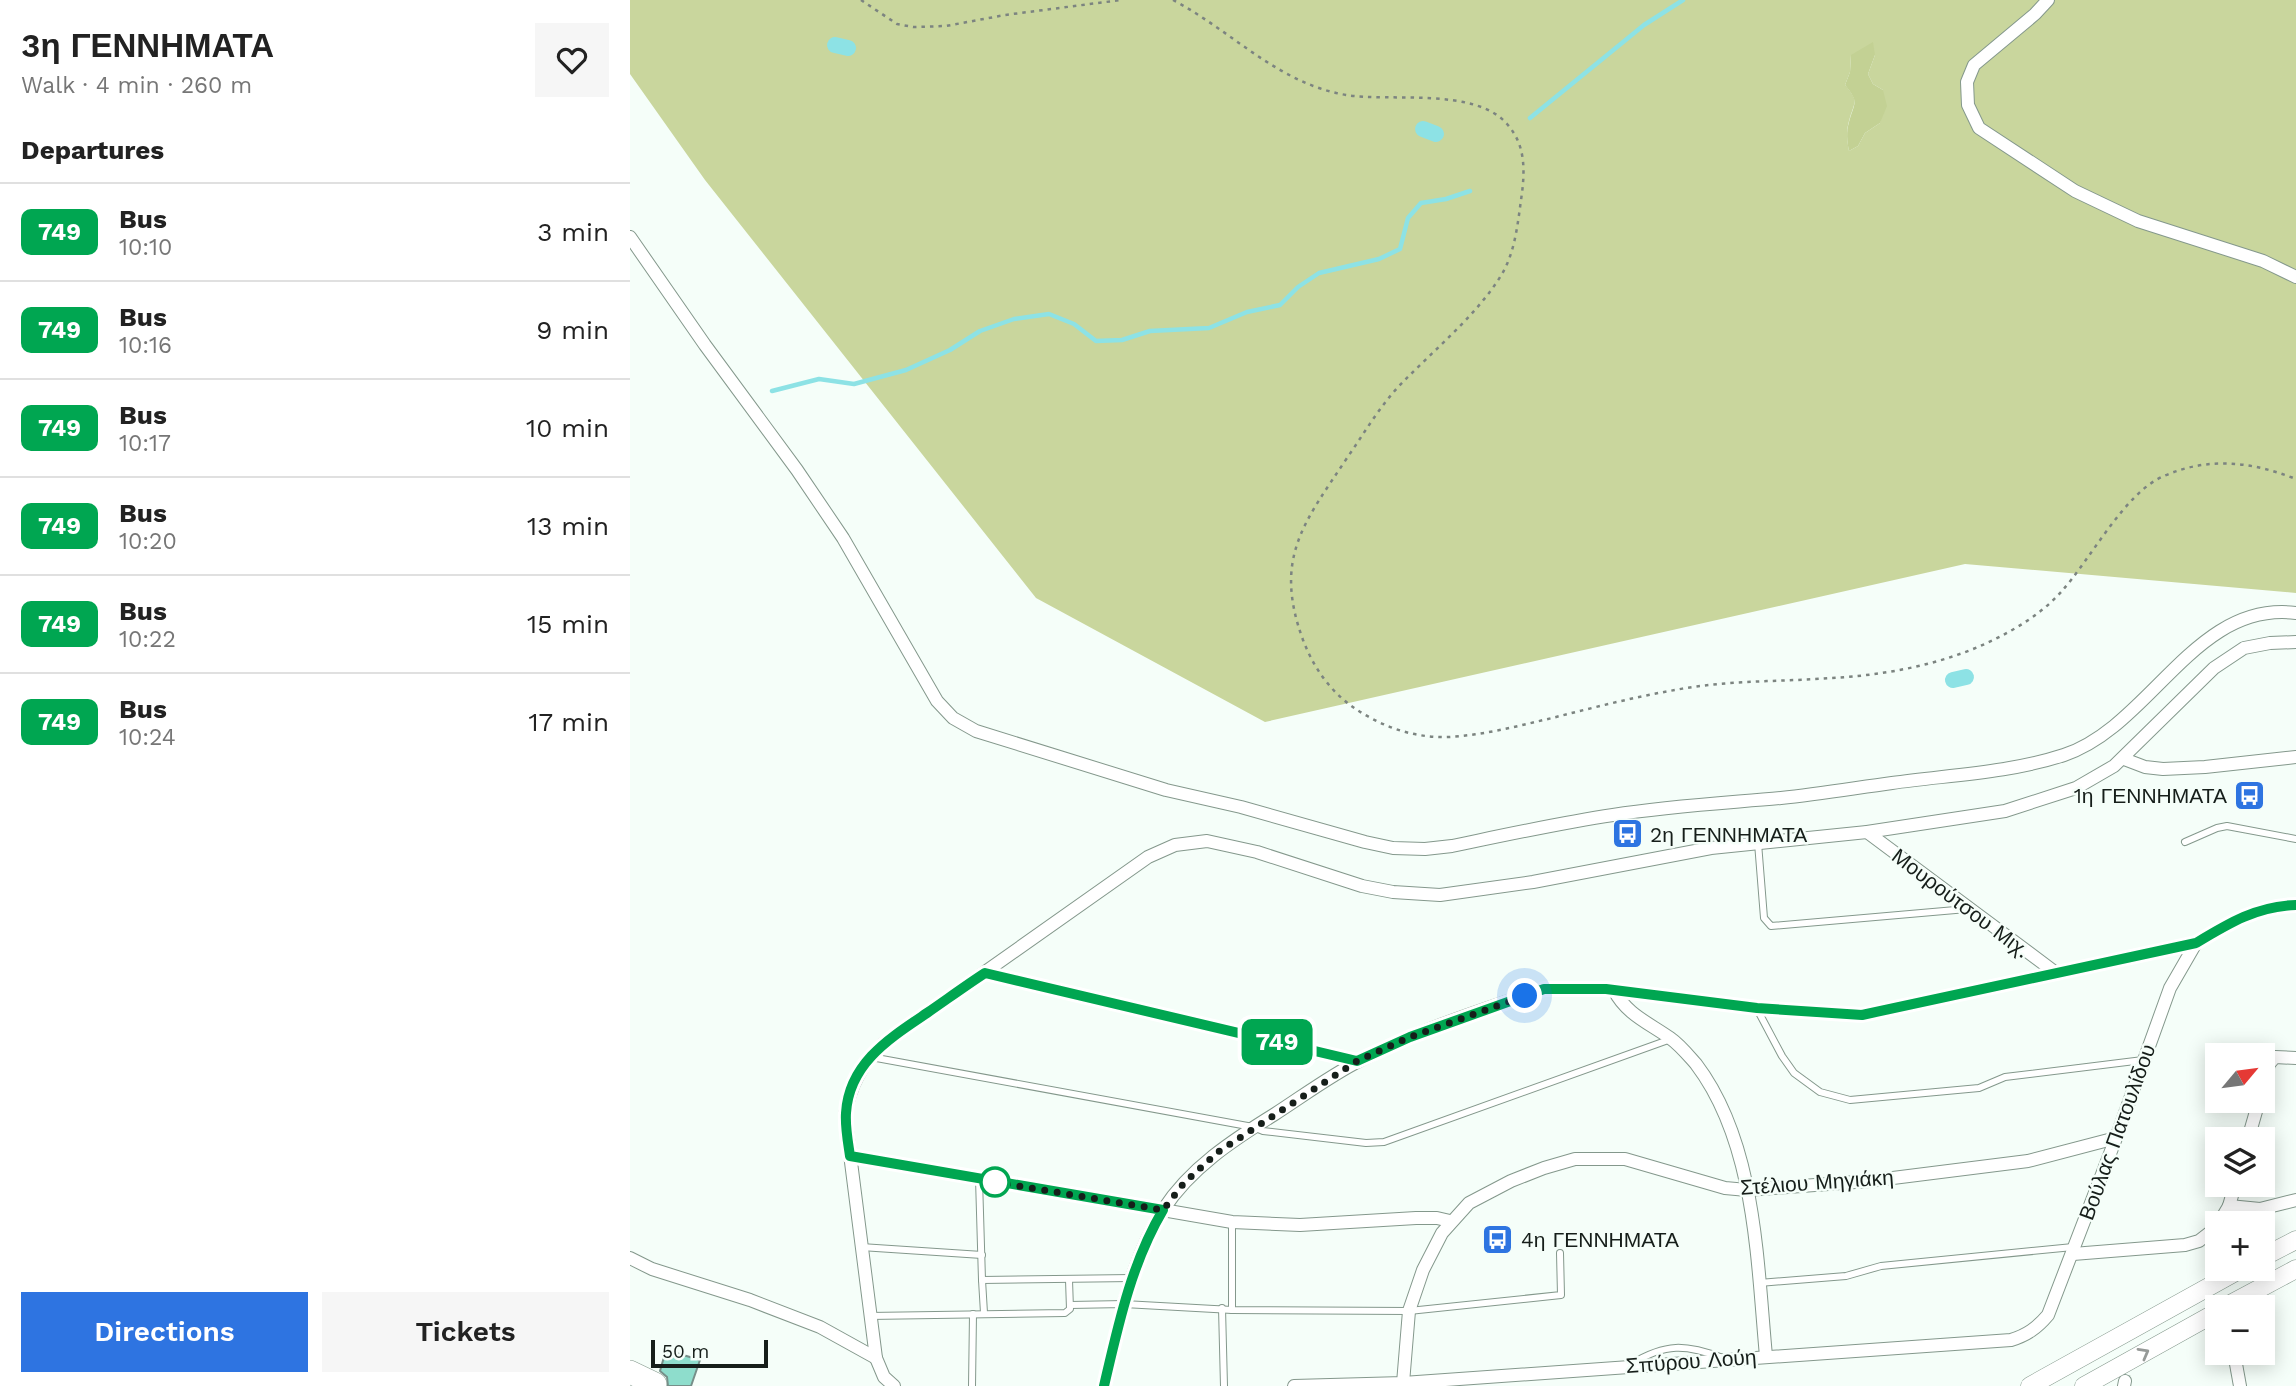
<!DOCTYPE html>
<meta charset="utf-8">
<style>
body{margin:0;font-family:"Work Sans",sans-serif;background:#f6f6f6;color:#222;height:100vh;display:flex;flex-direction:column;font-size:26px;white-space:nowrap}
*{box-sizing:border-box;margin:0}
p{font-size:23px;color:#767676}
.icon{flex:none;width:38px;height:38px;fill:none;stroke:currentColor;stroke-width:2;stroke-linecap:round;stroke-linejoin:round}
.map{position:relative;flex:1;overflow:hidden}
.sheet{display:flex;flex-direction:column;background:#fff;width:630px}
.sheet>*{flex:none}
.badge{padding:0 14px;border-radius:10px;font-size:24px;line-height:46px}
.needle{width:46px;rotate:61deg}
.buttons{position:absolute;left:1575px;top:1043px;display:grid;gap:14px}
.buttons a{display:grid;place-items:center;width:70px;height:70px;border-radius:0px;background:#fff;box-shadow:0 4px 18px #0003;font-size:35px}
.scale{position:absolute;left:21px;bottom:18px;width:117px;box-sizing:border-box;padding-left:7px;border:4px solid #161e1a;border-top:0;font-size:19px;line-height:24px;white-space:nowrap;color:#161e1a;-webkit-text-stroke:5px #f5fef9;paint-order:stroke}
.you{position:absolute;width:35px;height:35px;margin:-18px;border:5px solid #fff;border-radius:50%;background:#1a73e8;box-shadow:0 0 0 10px #1a73e833}
.map>.badge{position:absolute;translate:-50% -50%;box-shadow:0 0 0 4px #fff}
h2{padding:0 21px;font-size:26px;line-height:63px}
.round{display:grid;place-items:center;flex:none;width:74px;height:74px;border-radius:0px;background:#f6f6f6}
.headline{display:flex;align-items:center;justify-content:space-between;height:119px;padding:0 21px}
h1{font-size:33px;font-weight:600;line-height:52px}
.action{display:flex;gap:14px;margin-top:auto;padding:14px 21px}
.action a{flex:1;height:80px;border-radius:0px;background:#2e74e1;color:#fff;font-size:28px;font-weight:600;line-height:80px;text-align:center}
.action a+a{background:#f6f6f6;color:#222}
ul{padding:0;list-style:none}
li{display:flex;align-items:center;gap:21px;height:98px;padding:0 21px;border-top:2px solid #e0e0e0}
li div{flex:1}
li b{display:block;font-size:26px}
li em{font-style:normal}
li .badge{min-width:77px;font-weight:700;text-align:center}
main{display:flex;flex:1;min-height:0}
.map>svg:first-child{display:block}
</style>
<main>
<section class="sheet">
<div class="headline"><div><h1>3η ΓΕΝΝΗΜΑΤΑ</h1><p>Walk · 4 min · 260 m</p></div><a class="round"><svg class="icon" aria-label="heart" viewBox="0 0 24 24"><path d="M12 20l-8-8c-3-5 5-10 8-4 3-6 11-1 8 4z"/></svg></a></div>
<h2>Departures</h2>
<ul>
<li><span class="badge" style="background:#00a651;color:#fff">749</span><div><b>Bus</b><p>10:10</p></div><em>3 min</em></li>
<li><span class="badge" style="background:#00a651;color:#fff">749</span><div><b>Bus</b><p>10:16</p></div><em>9 min</em></li>
<li><span class="badge" style="background:#00a651;color:#fff">749</span><div><b>Bus</b><p>10:17</p></div><em>10 min</em></li>
<li><span class="badge" style="background:#00a651;color:#fff">749</span><div><b>Bus</b><p>10:20</p></div><em>13 min</em></li>
<li><span class="badge" style="background:#00a651;color:#fff">749</span><div><b>Bus</b><p>10:22</p></div><em>15 min</em></li>
<li><span class="badge" style="background:#00a651;color:#fff">749</span><div><b>Bus</b><p>10:24</p></div><em>17 min</em></li>
</ul>
<div class="action"><a>Directions</a><a>Tickets</a></div>
</section>
<div class="map">
<svg width="1666" height="1386" viewBox="0 0 1666 1386">
<rect width="100%" height="100%" fill="#f5fef9"/>
<path fill="#c9d69d" fill-rule="evenodd" d="M0,0H1666V593L1335,564L635,722L406,598L75,180L0,74ZM1221,55H1245L1238,74L1243,84L1253,90L1250,123L1235,133L1228,146L1219,151C1217,141 1216,131 1219,121C1224,102 1230,102 1215,85L1220,72Z"/>
<path fill="#c3d194" d="M1243,42L1245,55L1238,74L1243,84L1253,90L1257,106L1250,123L1235,133L1228,146L1219,151C1217,141 1216,132 1219,122C1224,103 1230,103 1215,85L1220,72L1221,55Z"/>
<g fill="none" stroke-linecap="round" stroke-linejoin="round">
<g stroke="#8de2e5" stroke-width="4.5">
<path d="M900,118L1014,25L1053,0"/>
<path d="M142,391L189,379L224,384L276,370L320,350L350,331L384,319L419,314L444,324L466,341L492,340L520,331L579,328L617,312L650,305L668,287L689,273L749,259L770,249L778,218L791,203L816,199L840,191"/>
</g>
<g stroke="#8de2e5" stroke-width="16">
<path d="M205,45L218,48"/>
<path d="M793,129L806,134"/>
<path d="M1323,680L1336,677"/>
</g>
</g>
<path fill="#8eddcc" stroke="#768f89" stroke-width="2" d="M36,1350L70,1360L61,1386H38L37,1377L30,1371Z"/>
<g fill="none" stroke-linecap="round" stroke-linejoin="round">
<defs>
<g id="service">
<path d="M1555,842L1587,828L1597,826L1666,839"/>
<path d="M1128,843L1134,918L1141,926L1337,909"/>
<path d="M1127,1009L1152,1056L1164,1073L1190,1092L1220,1100L1349,1088L1375,1077L1513,1060"/>
<path d="M241,1057L623,1127L633,1131L736,1143L754,1142L1041,1039"/>
<path d="M349,1179L352,1280L502,1278"/>
<path d="M231,1247L352,1255"/>
<path d="M352,1280L354,1313"/>
<path d="M1129,1283L1216,1276L1251,1266L1443,1247"/>
<path d="M440,1305L494,1304L602,1310L779,1311L931,1295L930,1253"/>
<path d="M592,1308L594,1386"/>
<path d="M602,1310V1222"/>
<path d="M239,1316L435,1313L440,1309L439,1280"/>
<path d="M1001,1364C1036,1343 1055,1344 1093,1358"/>
<path d="M342,1386L343,1314"/>
</g>
<g id="minor">
<path d="M1418,0L1405,14L1344,65L1337,82L1338,105L1349,128L1445,191L1508,221L1633,261L1666,277"/>
<path d="M0,237L75,345L167,470L213,538L307,701L323,718L346,731L536,790L611,807L735,842L763,848L795,849L822,846C875,835 929,823 983,815C1039,806 1095,803 1151,798C1188,794 1225,788 1262,783C1318,775 1379,773 1434,755C1521,726 1565,600 1666,613"/>
<path d="M1494,759L1515,767L1533,769L1575,767L1666,757"/>
<path d="M1237,832L1426,973"/>
<path d="M355,973L727,1061"/>
<path d="M984,990C996,1014 1019,1023 1040,1038C1050,1045 1058,1055 1066,1064C1126,1143 1127,1261 1136,1356"/>
<path d="M1633,1087L1639,1064L1645,1057L1666,1058"/>
<path d="M1618,1139L1629,1101"/>
<path d="M220,1156L602,1222L670,1225L786,1218H807L820,1221"/>
<path d="M1599,1206L1630,1209L1666,1200"/>
<path d="M1589,1223L1599,1206L1605,1185"/>
<path d="M1443,1254L1555,1245L1569,1241L1587,1227"/>
<path d="M0,1258L22,1269L120,1300L190,1327L246,1358"/>
<path d="M1604,1353L1610,1386"/>
<path d="M773,1383L779,1311L793,1270L812,1233L839,1203L881,1181L914,1168L945,1159H995L1095,1188L1117,1190L1239,1181L1398,1161L1486,1138"/>
<path d="M264,1386L254,1377L246,1358L215,1115C220,1086 231,1065 253,1044L518,857L545,845L577,841L627,852L732,886L763,892L810,895L903,882L1081,848L1237,832L1375,811L1446,788L1484,766L1584,668L1614,648L1640,643L1666,642"/>
<path d="M474,1386C488,1328 500,1261 533,1210C560,1168 603,1140 645,1114C673,1096 701,1075 731,1060C789,1030 852,1010 914,989H976L1127,1008L1232,1015L1566,943C1599,923 1627,906 1666,905"/>
<path d="M664,1386L773,1383L1381,1340C1397,1335 1407,1328 1418,1315L1486,1138L1540,988L1566,943"/>
<path d="M1494,1386L1495,1381"/>
</g>
<g id="secondary">
<path d="M1633,1257L1666,1240"/>
<path d="M1595,1307L1666,1269"/>
<path d="M1400,1386L1611,1269"/>
<path d="M1454,1386L1587,1312"/>
</g>
<path id="motorway" d="M0,1372L25,1384"/>
</defs>
<use href="#service" stroke="#84988c" stroke-width="8"/>
<use href="#minor" stroke="#84988c" stroke-width="14"/>
<use href="#secondary" stroke="#84988c" stroke-width="19"/>
<use href="#motorway" stroke="#84988c" stroke-width="24"/>
<g stroke="#7c8480" stroke-width="2.5" stroke-dasharray="3.5 5" stroke-linecap="butt">
<path d="M231,0L267,24L283,27L316,26L375,15L491,0"/>
<path d="M543,0C602,31 647,83 716,95C761,102 845,87 877,124C895,144 895,168 892,193C888,220 886,250 872,274C847,315 806,348 773,382C751,404 735,432 717,458C674,523 643,558 673,640C686,674 707,700 739,717C764,731 791,738 819,737C854,735 888,726 922,718C962,708 1004,697 1045,690C1096,680 1149,682 1201,678C1259,675 1321,663 1373,635C1394,624 1415,610 1431,592C1461,559 1495,492 1534,476C1580,456 1622,462 1666,479"/>
</g>
<use href="#service" stroke="#fff" stroke-width="6"/>
<use href="#minor" stroke="#fff" stroke-width="12"/>
<use href="#secondary" stroke="#fff" stroke-width="18"/>
<use href="#motorway" stroke="#fff" stroke-width="23"/>
</g>
<defs><path id="oneway-chevron" d="M-2-3.5L2.5 0L-2 3.5" fill="none" stroke-width="1.6" stroke-linecap="round" stroke-linejoin="round" transform="scale(1.75)"/></defs>
<use stroke="#969a98" href="#oneway-chevron" transform="translate(1514 1353) rotate(-29)"/>
<g fill="none" stroke-linecap="round" stroke-linejoin="round">
<defs>
<path id="line" d="M474,1386C488,1326 501,1264 533,1210L220,1156C218,1142 215,1127 216,1113C219,1063 260,1038 297,1013C316,1000 335,986 355,973L727,1061L780,1037L914,989H976L1127,1008L1232,1015L1566,943C1599,923 1627,906 1666,905"/>
</defs>
<use href="#line" stroke="#fff" stroke-width="16"/>
<use href="#line" stroke="#00a651" stroke-width="10"/>
<path stroke="#161e1a" stroke-width="7" stroke-dasharray="0 12.6" d="M365,1182L533,1210L554,1183L588,1152L727,1061L780,1037L895,996"/>
</g>
<defs>
<symbol id="bus-square" viewBox="-11 -11 22 22"><rect x="-9" y="-9" width="18" height="18" rx="4" fill="#2e74e1" stroke="#f5fef9"/><path d="M-5-6H5V4H4V6H2V4H-2V6H-4V4H-5ZM-3.5-4V0h7V-4ZM-3.5 1.2v1.5H-2V1.2ZM2 1.2v1.5H3.5V1.2Z" fill="#fff"/></symbol>
</defs>
<g fill-rule="evenodd">
<use href="#bus-square" x="1602" y="778" width="35" height="35"/>
<use href="#bus-square" x="980" y="816" width="35" height="35"/>
<use href="#bus-square" x="850" y="1222" width="35" height="35"/>
</g>
<circle fill="#fff" stroke="#00a651" stroke-width="3.5" cx="365" cy="1182" r="14"/>
<g text-anchor="middle" dominant-baseline="central" stroke-width="5" stroke-linejoin="round" paint-order="stroke">
<g font-size="21" fill="#161e1a" stroke="#f5fef9" text-anchor="start">
<text x="1597" y="795" text-anchor="end">1η ΓΕΝΝΗΜΑΤΑ</text>
<text x="1020" y="834">2η ΓΕΝΝΗΜΑΤΑ</text>
<text x="891" y="1239">4η ΓΕΝΝΗΜΑΤΑ</text>
</g>
<g font-size="21" fill="#161e1a" stroke="#f5fef9">
<text transform="translate(1331 903) rotate(37)">Μουρούτσου Μιχ.</text>
<text transform="translate(1487 1132) rotate(-70)">Βούλας Πατουλίδου</text>
<text transform="translate(1187 1182) rotate(-4)">Στέλιου Μηγιάκη</text>
<text transform="translate(1061 1361) rotate(-4)">Σπύρου Λούη</text>
</g>
</g>
</svg>
<div class="buttons">
<a><svg class="needle" viewBox="-14 -14 28 28"><path d="M0-13l5 13h-10z" fill="#e53935"/><path d="M0 13l5-13h-10z" fill="#767676"/></svg></a>
<a><svg class="icon" aria-label="layers" viewBox="0 0 24 24"><path d="M12 4l9 5-9 5-9-5zM3 14l9 5 9-5"/></svg></a>
<a>+</a>
<a>−</a>
</div>
<div class="scale">50 m</div>
<div class="you" style="left:895px;top:996px"></div>
<b class="badge" style="left:647px;top:1042px;background:#00a651;color:#fff">749</b>
</div>
</main>
